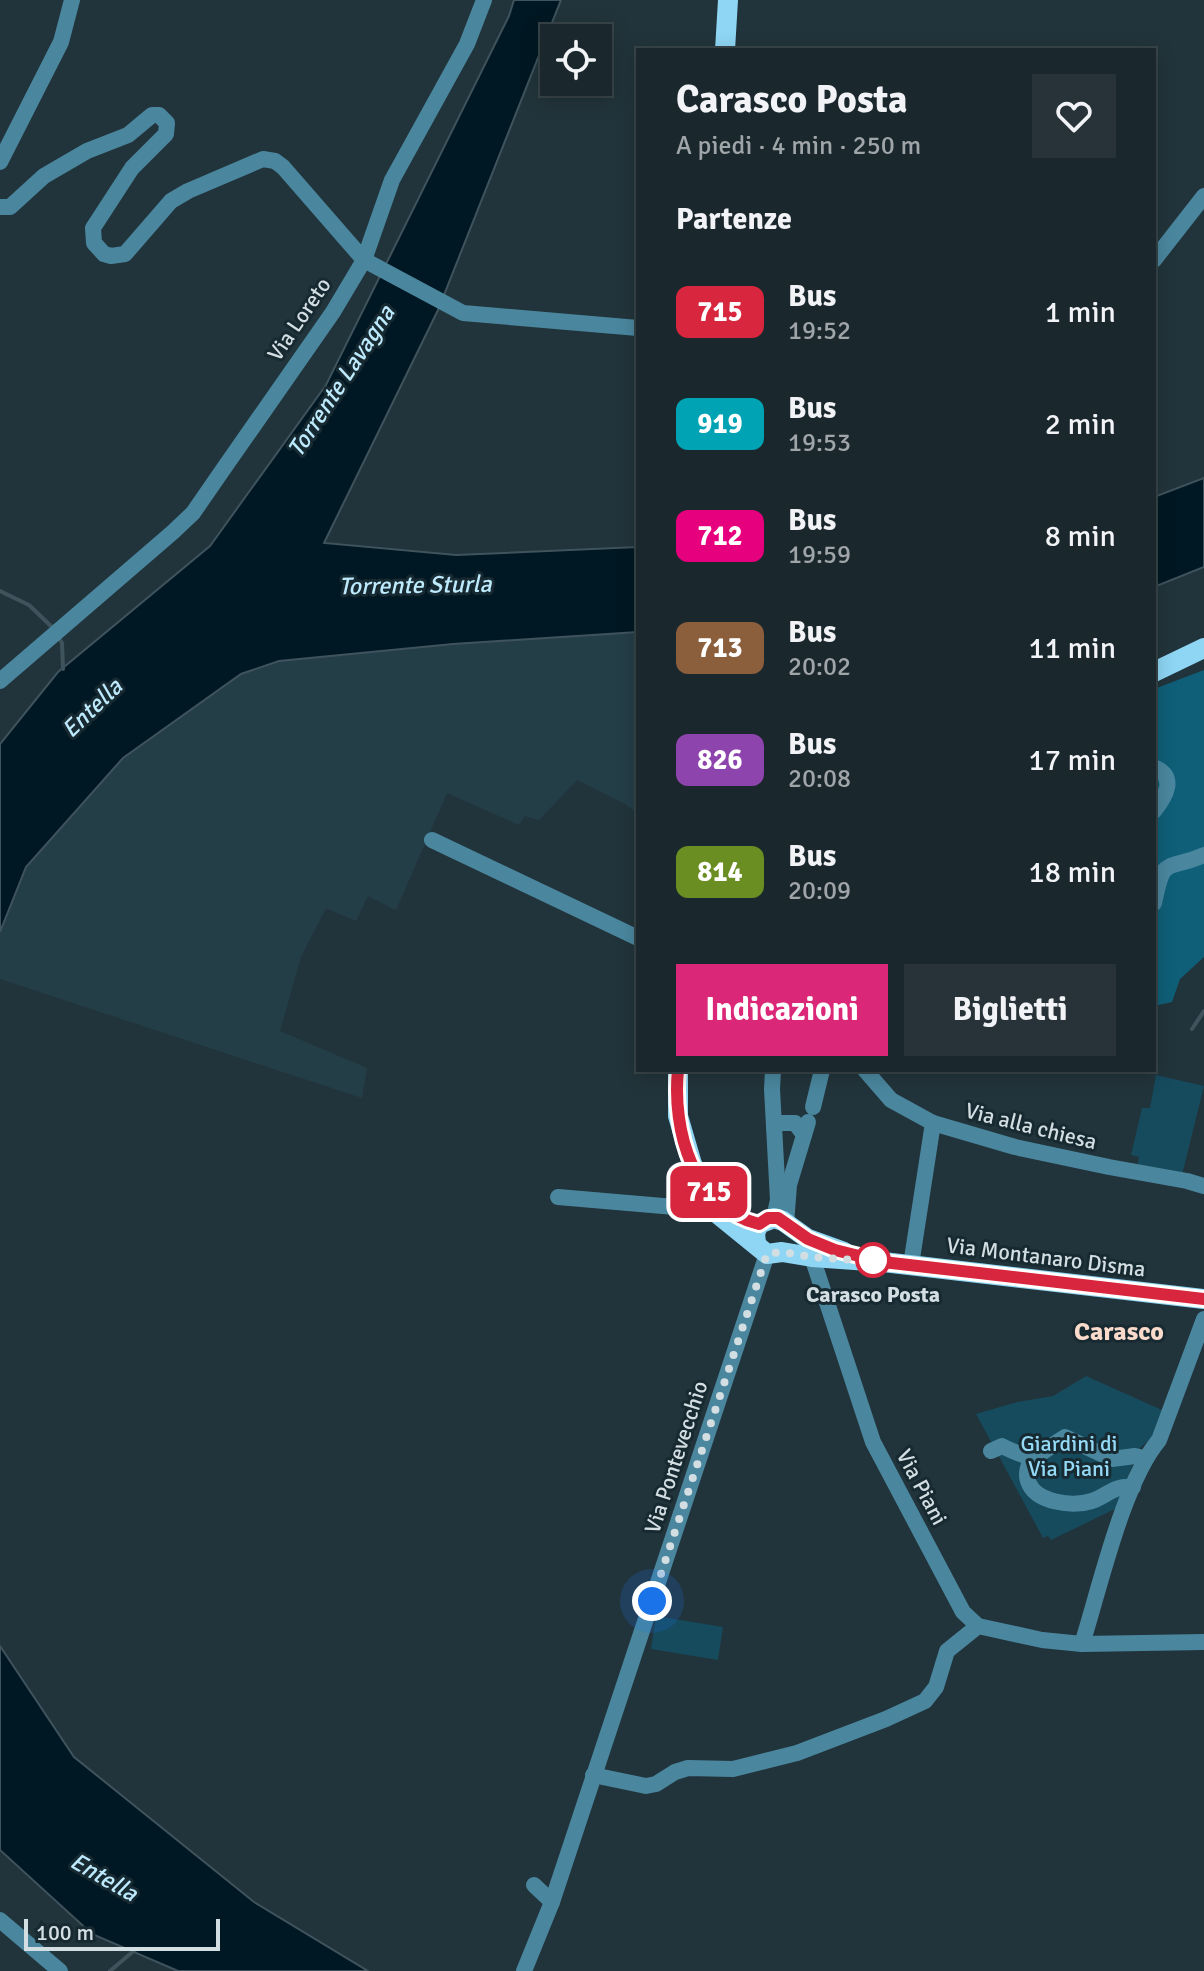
<!DOCTYPE html>
<html lang="it">
<meta charset="utf-8">
<style>
body{margin:0;font-family:Signika,sans-serif;background:#273338;color:#f1f3f6;height:100vh;display:flex;flex-direction:column;font-size:30px;white-space:nowrap}
*{box-sizing:border-box;margin:0}
p{font-size:26px;color:#9fa5a9}
.icon{flex:none;width:44px;height:44px;fill:none;stroke:currentColor;stroke-width:2;stroke-linecap:round;stroke-linejoin:round}
.map{position:relative;flex:1;overflow:hidden}
.panel{position:absolute;left:636px;top:48px;width:520px;height:1024px;display:flex;flex-direction:column;background:#1a272c;border-radius:0px;box-shadow:0 4px 20px #0003,0 0 0 2px #384448}
.panel>*{flex:none}
.badge{padding:0 16px;border-radius:12px;font-size:28px;line-height:52px}
.controls{position:absolute;left:540px;top:24px;display:grid;gap:16px}
.controls a{display:grid;place-items:center;width:72px;height:72px;border-radius:0px;background:#1a272c;box-shadow:0 4px 20px #0003,0 0 0 2px #384448;font-size:40px}
.scale{position:absolute;left:24px;bottom:20px;width:196px;box-sizing:border-box;padding-left:8px;border:4px solid #d3dee3;border-top:0;font-size:22px;line-height:28px;white-space:nowrap;color:#d3dee3;-webkit-text-stroke:6px #182a31;paint-order:stroke}
.you{position:absolute;width:40px;height:40px;margin:-20px;border:6px solid #fff;border-radius:50%;background:#1a73e8;box-shadow:0 0 0 12px #1a73e833}
.map>.badge{position:absolute;translate:-50% -50%;box-shadow:0 0 0 4px #fff}
h2{padding:0 40px;font-size:30px;line-height:72px}
.round{display:grid;place-items:center;flex:none;width:84px;height:84px;border-radius:0px;background:#273338}
.headline{display:flex;align-items:center;justify-content:space-between;height:136px;padding:0 40px}
h1{font-size:38px;font-weight:700;line-height:60px}
.action{display:flex;gap:16px;margin-top:auto;padding:16px 40px}
.action a{flex:1;height:92px;border-radius:0px;background:#db2777;color:#fff;font-size:32px;font-weight:700;line-height:92px;text-align:center}
.action a+a{background:#273338;color:#f1f3f6}
ul{padding:0;list-style:none}
li{display:flex;align-items:center;gap:24px;height:112px;padding:0 40px}
li div{flex:1}
li b{display:block;font-size:30px}
li em{font-style:normal}
li .badge{min-width:88px;font-weight:700;text-align:center}
.map>svg:first-child{display:block}
</style>
<div class="map">
<svg width="1204" height="1971" viewBox="0 0 1204 1971">
<rect width="100%" height="100%" fill="#22343b"/>
<path fill="#243e48" d="M638,632V814L625,804L577,780L539,820L525,816L519,825L447,793L396,910L368,896L356,921L326,908L301,957L280,1031L367,1068L362,1098L0,979V932L26,867L123,758L241,674L279,661L453,644Z"/>
<g fill="#164a5d">
<path d="M1156,1075L1204,1086L1182,1175L1137,1167L1139,1157L1131,1155L1142,1108H1150Z"/>
<path d="M1086,1376L1162,1410L1152,1437L1139,1449L1115,1509L1051,1540L1048,1536L1043,1538L976,1414L1017,1402L1053,1396Z"/>
<path d="M656,1616L723,1627L718,1660L651,1649Z"/>
</g>
<path fill="#0f5f78" d="M1204,670V957L1180,979L1172,1002L1154,1006V689Z"/>
<g fill="#001823" stroke="#3f535d" stroke-width="2">
<path d="M514,0H561L438,310L324,543L456,555L638,547V632L453,644L279,661L241,674L123,758L26,867L0,932V744L58,672L210,546L326,385L509,16Z"/>
<path d="M1204,478V567L1154,587V497Z"/>
<path d="M0,1646L74,1757L254,1902L368,1971H178L92,1934L0,1850Z"/>
</g>
<g fill="none" stroke-linecap="round" stroke-linejoin="round">
<g stroke="#3f535d" stroke-width="4">
<path d="M0,591L29,605L53,628"/>
<path d="M57,635L62,643L63,669"/>
<path d="M1192,1029L1204,1011"/>
<path d="M110,1971L136,1949"/>
</g>
<g stroke="#4a879f" stroke-width="16">
<path d="M0,162L61,42L72,0"/>
<path d="M0,207H10L44,176L87,151L128,135L152,115H159L167,123L166,134L132,168L93,228L94,243L104,254L111,256L125,254L171,201L188,191L263,159L275,161L283,167L364,260L463,313L638,328"/>
<path d="M1154,260L1204,196"/>
<path d="M0,681L173,532L193,513L222,471L333,312L364,260L392,180L467,44L484,0"/>
<path d="M1154,767C1177,777 1166,796 1154,811"/>
<path d="M432,840L638,938"/>
<path d="M1154,903C1164,855 1164,872 1204,855"/>
<path d="M773,1070L772,1089L778,1200L774,1218"/>
<path d="M865,1070L891,1100L933,1123L1015,1147L1109,1167L1187,1181L1204,1186"/>
<path d="M813,1107L822,1070"/>
<path d="M774,1127L780,1123H795L804,1135"/>
<path d="M558,1197L698,1209L714,1208"/>
<path d="M786,1224L789,1185L808,1122"/>
<path d="M812,1257L873,1442L963,1612L978,1626L1042,1640L1082,1644L1204,1642"/>
<path d="M911,1265L933,1123"/>
<path d="M991,1451L1002,1446C1039,1465 1035,1455 1065,1437L1112,1459L1135,1456L1144,1458"/>
<path d="M1032,1456C1029,1464 1025,1473 1028,1481C1035,1503 1073,1507 1092,1501C1109,1495 1113,1485 1133,1487"/>
<path d="M1082,1644C1100,1587 1123,1483 1159,1440L1204,1319"/>
<path d="M593,1775L646,1786L656,1784L675,1772L688,1768L733,1769L797,1753L886,1719L925,1701L936,1687L947,1651L978,1626"/>
<path d="M552,1902L767,1254"/>
<path d="M0,1920L60,1971"/>
<path d="M524,1971L552,1902L534,1885"/>
</g>
<g stroke="#8ed6f4" stroke-width="20">
<path d="M725,50L728,0"/>
<path d="M1154,672L1204,648"/>
<path d="M678,1070V1116L692,1164L719,1215L767,1254L782,1252L812,1257L883,1262L1204,1299"/>
<path d="M756,1243L755,1233L759,1224L774,1218L783,1221L808,1239L844,1252"/>
</g>
</g>
<g fill="none" stroke-linecap="round" stroke-linejoin="round">
<defs>
<path id="line" d="M678,1070C672,1130 693,1208 759,1224L768,1218H778L808,1239L835,1250L883,1262L1204,1299"/>
</defs>
<use href="#line" stroke="#fff" stroke-width="18"/>
<use href="#line" stroke="#d7263d" stroke-width="12"/>
<path stroke="#d3dee3" stroke-width="8" stroke-dasharray="0 14.4" d="M652,1601L767,1254L782,1252L812,1257L883,1262L873,1260"/>
</g>
<circle fill="#fff" stroke="#d7263d" stroke-width="4" cx="873" cy="1260" r="16"/>
<g text-anchor="middle" dominant-baseline="central" stroke-width="6" stroke-linejoin="round" paint-order="stroke">
<g font-size="22" fill="#d3dee3" stroke="#182a31">
<text transform="translate(299 319) rotate(-56)">Via Loreto</text>
<text transform="translate(1031 1126) rotate(14)">Via alla chiesa</text>
<text transform="translate(1046 1257) rotate(7)">Via Montanaro Disma</text>
<text transform="translate(676 1457) rotate(-72)">Via Pontevecchio</text>
<text transform="translate(922 1487) rotate(62)">Via Piani</text>
</g>
<g font-size="22" font-weight="bold" fill="#d3dee3" stroke="#182a31">
<text x="873" y="1294">Carasco Posta</text>
</g>
<g font-size="22" fill="#94d9f5" stroke="#182a31">
<text x="1069" y="1443">Giardini di<tspan x="1069" dy="25">Via Piani</tspan></text>
</g>
<g font-size="24" font-style="italic" fill="#bdeafd" stroke="#182a31">
<text transform="translate(341 381) rotate(-57)">Torrente Lavagna</text>
<text transform="translate(415 585) rotate(-1)">Torrente Sturla</text>
<text transform="translate(92 708) rotate(-44)">Entella</text>
<text transform="translate(104 1877) rotate(30)">Entella</text>
</g>
<g font-size="26" font-weight="bold" fill="#f9dacb" stroke="#182a31">
<text x="1119" y="1332">Carasco</text>
</g>
</g>
</svg>
<div class="controls">
<a><svg class="icon" aria-label="locate" viewBox="0 0 24 24"><circle cx="12" cy="12" r="6"/><path d="M12 2v4M12 18v4M2 12h4M18 12h4"/></svg></a>
</div>
<div class="scale">100 m</div>
<div class="you" style="left:652px;top:1601px"></div>
<b class="badge" style="left:709px;top:1192px;background:#d7263d;color:#fff">715</b>
<section class="panel">
<div class="headline"><div><h1>Carasco Posta</h1><p>A piedi · 4 min · 250 m</p></div><a class="round"><svg class="icon" aria-label="heart" viewBox="0 0 24 24"><path d="M12 20l-8-8c-3-5 5-10 8-4 3-6 11-1 8 4z"/></svg></a></div>
<h2>Partenze</h2>
<ul>
<li><span class="badge" style="background:#d7263d;color:#fff">715</span><div><b>Bus</b><p>19:52</p></div><em>1 min</em></li>
<li><span class="badge" style="background:#00a3b4;color:#fff">919</span><div><b>Bus</b><p>19:53</p></div><em>2 min</em></li>
<li><span class="badge" style="background:#e6007e;color:#fff">712</span><div><b>Bus</b><p>19:59</p></div><em>8 min</em></li>
<li><span class="badge" style="background:#8b5e3c;color:#fff">713</span><div><b>Bus</b><p>20:02</p></div><em>11 min</em></li>
<li><span class="badge" style="background:#8e44ad;color:#fff">826</span><div><b>Bus</b><p>20:08</p></div><em>17 min</em></li>
<li><span class="badge" style="background:#6b8e23;color:#fff">814</span><div><b>Bus</b><p>20:09</p></div><em>18 min</em></li>
</ul>
<div class="action"><a>Indicazioni</a><a>Biglietti</a></div>
</section>
</div>
